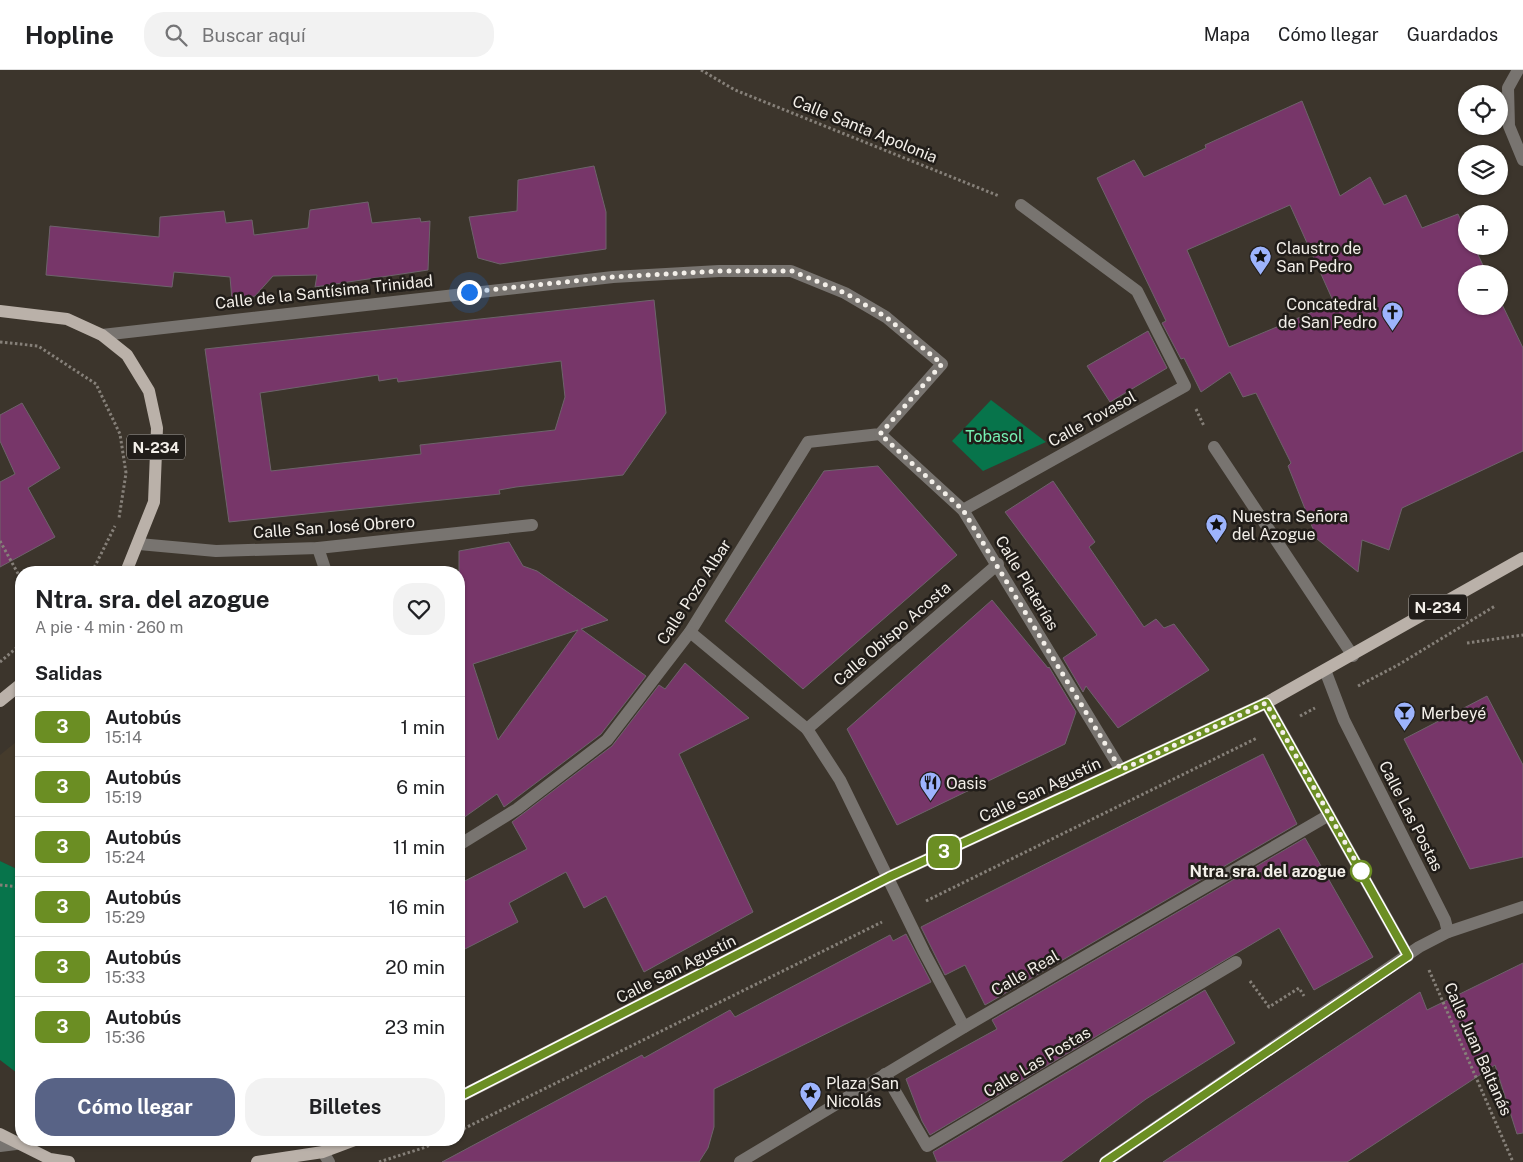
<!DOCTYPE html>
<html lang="es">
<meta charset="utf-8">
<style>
body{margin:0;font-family:"Public Sans",sans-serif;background:#f2f2f2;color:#202124;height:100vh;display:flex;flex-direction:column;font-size:19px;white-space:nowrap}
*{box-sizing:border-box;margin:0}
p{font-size:16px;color:#757577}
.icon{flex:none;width:28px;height:28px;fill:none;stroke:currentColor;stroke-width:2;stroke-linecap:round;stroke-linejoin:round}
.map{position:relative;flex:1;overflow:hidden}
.details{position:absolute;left:15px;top:496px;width:450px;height:580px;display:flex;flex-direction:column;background:#fff;border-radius:20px;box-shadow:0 1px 4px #0004}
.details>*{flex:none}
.badge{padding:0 10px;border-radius:8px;font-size:18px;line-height:32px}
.tools{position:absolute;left:1458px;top:15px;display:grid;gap:10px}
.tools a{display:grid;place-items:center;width:50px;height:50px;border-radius:50%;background:#fff;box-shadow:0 1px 4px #0004;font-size:25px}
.you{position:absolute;width:25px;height:25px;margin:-12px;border:4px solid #fff;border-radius:50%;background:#1a73e8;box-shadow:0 0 0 8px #1a73e833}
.map>.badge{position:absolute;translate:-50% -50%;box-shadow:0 0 0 2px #fff}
h2{padding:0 20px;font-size:19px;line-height:45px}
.round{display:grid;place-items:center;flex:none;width:52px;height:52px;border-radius:20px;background:#f2f2f2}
.headline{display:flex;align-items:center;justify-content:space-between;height:85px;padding:0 20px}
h1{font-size:24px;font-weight:700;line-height:38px}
.action{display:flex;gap:10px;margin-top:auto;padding:10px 20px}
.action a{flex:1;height:58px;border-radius:20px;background:#586386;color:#fff;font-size:20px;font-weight:700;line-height:58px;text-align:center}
.action a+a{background:#f2f2f2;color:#202124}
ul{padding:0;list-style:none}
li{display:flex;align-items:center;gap:15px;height:60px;padding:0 20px;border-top:1px solid #e0e0e0}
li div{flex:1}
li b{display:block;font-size:19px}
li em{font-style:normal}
li .badge{min-width:55px;font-weight:700;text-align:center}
header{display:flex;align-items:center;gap:30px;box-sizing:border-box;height:70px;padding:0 25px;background:#fff;border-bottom:1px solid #e0e0e0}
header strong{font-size:24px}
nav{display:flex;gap:28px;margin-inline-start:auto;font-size:18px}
.search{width:350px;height:45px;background:#f2f2f2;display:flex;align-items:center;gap:12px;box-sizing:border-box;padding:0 18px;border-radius:20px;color:#757577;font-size:19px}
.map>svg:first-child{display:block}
</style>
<header>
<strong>Hopline</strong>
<div class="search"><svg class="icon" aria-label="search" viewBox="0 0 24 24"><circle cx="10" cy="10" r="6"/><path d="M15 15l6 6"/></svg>Buscar aquí</div>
<nav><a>Mapa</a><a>Cómo llegar</a><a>Guardados</a></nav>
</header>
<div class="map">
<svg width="1523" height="1092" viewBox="0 0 1523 1092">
<rect width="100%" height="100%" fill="#3c352c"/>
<path fill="#453b2c" d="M21,668V801L0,791V685Z"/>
<g fill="#07744b">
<path d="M991,330L1046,372L983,401L952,371Z"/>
<path d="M0,791L21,801V1006L0,990Z"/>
</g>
<g fill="#773669" stroke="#6e636b" fill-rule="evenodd">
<path d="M1302,31L1340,126L1370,107L1384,135L1406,125L1422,158L1458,144L1466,161V176H1474L1487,204H1466V236H1499V228L1523,278V381L1402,438L1389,480L1362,470L1358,502L1317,469L1288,396L1291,393L1256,323L1243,327L1230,302L1201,322L1184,288L1181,289L1162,253L1166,251L1097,108L1134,90L1144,107L1206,78L1205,75ZM1290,135L1334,233L1229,277L1187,180Z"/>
<path d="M594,96L606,142V179L500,194L478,188L469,147L517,141L518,110Z"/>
<path d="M368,132L372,153L420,148L421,152L430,151L428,200L315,217L317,205L273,206L255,226L232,230L230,207L174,202L172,217L46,205L50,156L159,167L160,147L224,141L226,153L252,150L254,165L308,158L310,140Z"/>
<path d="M654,230L666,343L623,405L516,417L499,420L500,424L229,452L205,279ZM561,291L565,327L555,360L420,375L421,384L271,401L260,323L378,305L379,311L397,308L398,312Z"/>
<path d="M1148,261L1167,298L1110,332L1087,296Z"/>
<path d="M22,333L60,398L28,418L55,467L0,497V412L15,404L0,371V345Z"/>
<path d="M878,396L957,485L803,619L725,551L824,401Z"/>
<path d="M1053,411L1095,472L1089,477L1144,557L1156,549L1164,558L1174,554L1209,600L1118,658L1086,616L1083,622L1063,588L1097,565L1005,442Z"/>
<path d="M509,472L523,496L537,501L608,550L581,559L646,606L601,664L504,737L497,724L459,751V481ZM578,560L498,670L473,594Z"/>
<path d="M992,530L1048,598L1049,597L1076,642L1065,674L897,755L847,659Z"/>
<path d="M685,593L749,648L679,684L753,842L644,902L606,826L584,838L566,802L509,833L518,852L459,882V814L527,779L512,752L612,676L659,615L665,619Z"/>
<path d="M1487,626L1523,695V787L1470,799L1404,669Z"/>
<path d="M1263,684L1297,754L985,935L965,895L945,905L921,857Z"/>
<path d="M1305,768L1373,887L1314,920L1279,858L930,1065L922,1051L906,1009L997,959L992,950Z"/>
<path d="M906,864L931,912L714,1019V1057L708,1078L699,1092H442L642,985L644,988L730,940L735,947L890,865L893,871Z"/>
<path d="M1523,893V1063L1517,1064L1495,995L1347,1092H1163L1420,922L1427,940Z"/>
<path d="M1205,920L1235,973L1146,1029L1061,1092H937L933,1082Z"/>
</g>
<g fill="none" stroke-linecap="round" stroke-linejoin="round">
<g stroke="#868079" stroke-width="3" stroke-dasharray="2.5 2.5" stroke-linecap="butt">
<path d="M701,0L735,20L999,126"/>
<path d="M0,272L38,276L96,314L120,364L126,403L119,448"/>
<path d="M1196,339L1204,356"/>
<path d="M0,471L21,509"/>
<path d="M92,502L115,456"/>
<path d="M1467,573L1523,565"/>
<path d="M0,592L21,574"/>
<path d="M1358,616L1398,595L1495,536"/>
<path d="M1300,646L1315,638"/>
<path d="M0,815L21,817"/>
<path d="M926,831L1257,668"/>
<path d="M1429,900L1513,1092"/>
<path d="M1250,911L1269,937L1299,918L1304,926"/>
<path d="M459,1061L882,852"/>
<path d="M379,1092L426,1077L440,1070"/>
</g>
<g stroke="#787470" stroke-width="12">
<path d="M1518,0L1508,18L1509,56L1523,90"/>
<path d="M102,265L613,207L719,201H791L845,223L886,247L942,294L880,364L808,372L690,562L607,670L517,739L459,775"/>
<path d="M880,364L963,440L1121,700"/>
<path d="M1214,377L1353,586"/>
<path d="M963,440L1185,316L1137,221L1021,135"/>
<path d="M139,474L216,481L318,478L532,455"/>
<path d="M318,478L326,502"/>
<path d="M690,562L807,659L840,710L924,882L964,957"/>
<path d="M1325,600L1344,650L1445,850L1448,862"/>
<path d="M1266,633L1408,886"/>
<path d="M807,659L998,494"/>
<path d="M885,1004L927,1076L1236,892"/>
<path d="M0,1076L16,1074"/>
<path d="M323,1082L329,1092"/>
<path d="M740,1092L964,957L1329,745"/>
<path d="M1105,1092L1419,877L1448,862L1523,837"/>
</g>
<g stroke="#bab1a9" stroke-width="12">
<path d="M0,241L67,249L102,265L127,285L149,321L157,358L154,432L126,502"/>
<path d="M0,631L21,614"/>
<path d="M459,1027L889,807L1266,633L1523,488"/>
<path d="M0,1064L50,1089L69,1092"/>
<path d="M257,1092L323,1082L355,1070"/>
</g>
</g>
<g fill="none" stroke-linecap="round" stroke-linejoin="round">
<defs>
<path id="line" d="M459,1027L889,807L1266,633L1408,886L1105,1092"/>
</defs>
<use href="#line" stroke="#fff" stroke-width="11"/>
<use href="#line" stroke="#6b8e23" stroke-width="8"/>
<path stroke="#f3efe9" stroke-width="5" stroke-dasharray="0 9" d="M469,222L613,207L719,201H792L845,223L886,247L942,294L880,364L963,440L1121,700L1266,633L1364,806L1361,801"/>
</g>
<defs>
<symbol id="sight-pin" viewBox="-11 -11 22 30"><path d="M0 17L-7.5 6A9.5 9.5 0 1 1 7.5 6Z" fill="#9db4fd" stroke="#211d19"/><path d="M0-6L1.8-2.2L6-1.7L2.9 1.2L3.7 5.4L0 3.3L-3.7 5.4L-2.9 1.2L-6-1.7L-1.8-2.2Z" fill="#111"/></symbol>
<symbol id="church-pin" viewBox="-11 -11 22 30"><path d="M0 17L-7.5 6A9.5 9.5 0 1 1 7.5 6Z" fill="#9db4fd" stroke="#211d19"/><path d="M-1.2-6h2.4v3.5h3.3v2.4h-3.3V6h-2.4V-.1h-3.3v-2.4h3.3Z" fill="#111"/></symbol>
<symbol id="bar-pin" viewBox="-11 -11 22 30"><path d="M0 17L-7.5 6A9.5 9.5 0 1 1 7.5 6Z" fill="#9db4fd" stroke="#211d19"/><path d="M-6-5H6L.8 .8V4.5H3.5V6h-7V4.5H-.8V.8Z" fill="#111"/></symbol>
<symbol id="restaurant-pin" viewBox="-11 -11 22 30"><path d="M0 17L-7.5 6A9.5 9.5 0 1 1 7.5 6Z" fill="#9db4fd" stroke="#211d19"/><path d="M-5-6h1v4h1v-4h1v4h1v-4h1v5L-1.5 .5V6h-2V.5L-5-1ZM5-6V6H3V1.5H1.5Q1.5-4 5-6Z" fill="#111"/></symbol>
</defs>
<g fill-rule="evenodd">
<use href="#sight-pin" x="1248" y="174" width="25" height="34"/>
<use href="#church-pin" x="1380" y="230" width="25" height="34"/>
<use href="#sight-pin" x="1204" y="442" width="25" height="34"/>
<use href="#bar-pin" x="1392" y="630" width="25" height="34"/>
<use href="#restaurant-pin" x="918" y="700" width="25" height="34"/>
<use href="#sight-pin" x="798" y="1010" width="25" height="34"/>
</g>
<circle fill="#fff" stroke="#6b8e23" stroke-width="2.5" cx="1361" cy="801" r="10"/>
<g text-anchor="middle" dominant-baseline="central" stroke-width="5" stroke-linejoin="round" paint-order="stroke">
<g fill="#211d19" stroke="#b4b0ab" stroke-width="1">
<rect x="127" y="364.5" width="58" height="25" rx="4"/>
<rect x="1409" y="524.5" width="58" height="25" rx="4"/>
</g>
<g font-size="15" font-weight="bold" fill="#f3efe9">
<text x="156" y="377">N-234</text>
<text x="1438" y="537">N-234</text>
</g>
<g font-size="16" fill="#f3efe9" stroke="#211d19">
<text transform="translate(865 59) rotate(22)">Calle Santa Apolonia</text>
<text transform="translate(324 222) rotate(-6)">Calle de la Santísima Trinidad</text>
<text transform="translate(1092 349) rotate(-29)">Calle Tovasol</text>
<text transform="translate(334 457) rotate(-4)">Calle San José Obrero</text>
<text transform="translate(1027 513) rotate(59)">Calle Platerías</text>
<text transform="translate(694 522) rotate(-57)">Calle Pozo Albar</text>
<text transform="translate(892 564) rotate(-41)">Calle Obispo Acosta</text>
<text transform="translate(1040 720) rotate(-25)">Calle San Agustín</text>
<text transform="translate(1411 746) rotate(63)">Calle Las Postas</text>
<text transform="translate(676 899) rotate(-27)">Calle San Agustín</text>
<text transform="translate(1025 903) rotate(-30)">Calle Real</text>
<text transform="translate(1478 979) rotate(66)">Calle Juan Baltanás</text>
<text transform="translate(1037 992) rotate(-31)">Calle Las Postas</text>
</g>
<g font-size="16" fill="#f3efe9" stroke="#211d19" text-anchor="start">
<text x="1276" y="178">Claustro de<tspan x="1276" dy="18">San Pedro</tspan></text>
<text x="1377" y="234" text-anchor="end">Concatedral<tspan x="1377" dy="18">de San Pedro</tspan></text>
<text x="1232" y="446">Nuestra Señora<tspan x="1232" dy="18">del Azogue</tspan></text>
<text x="1421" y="643">Merbeyé</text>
<text x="946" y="713">Oasis</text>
<text x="826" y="1013">Plaza San<tspan x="826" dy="18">Nicolás</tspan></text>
</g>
<g font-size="16" fill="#75f2b4" stroke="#211d19">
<text x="994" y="366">Tobasol</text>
</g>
<g font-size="16" font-weight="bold" fill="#f3efe9" stroke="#211d19" text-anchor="end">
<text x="1346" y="801">Ntra. sra. del azogue</text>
</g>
</g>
</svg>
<div class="tools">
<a><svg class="icon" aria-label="locate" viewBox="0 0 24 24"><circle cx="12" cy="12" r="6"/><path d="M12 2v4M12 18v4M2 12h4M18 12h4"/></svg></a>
<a><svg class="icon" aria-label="layers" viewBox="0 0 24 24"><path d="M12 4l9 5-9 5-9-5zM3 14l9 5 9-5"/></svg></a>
<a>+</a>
<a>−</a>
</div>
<div class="you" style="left:469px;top:222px"></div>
<b class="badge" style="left:944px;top:782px;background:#6b8e23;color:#fff">3</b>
<section class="details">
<div class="headline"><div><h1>Ntra. sra. del azogue</h1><p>A pie · 4 min · 260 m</p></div><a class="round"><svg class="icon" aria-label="heart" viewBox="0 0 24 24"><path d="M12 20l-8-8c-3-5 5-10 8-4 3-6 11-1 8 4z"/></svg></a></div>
<h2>Salidas</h2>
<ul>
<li><span class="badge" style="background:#6b8e23;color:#fff">3</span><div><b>Autobús</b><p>15:14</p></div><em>1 min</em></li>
<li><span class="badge" style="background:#6b8e23;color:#fff">3</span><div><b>Autobús</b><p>15:19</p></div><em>6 min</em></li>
<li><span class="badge" style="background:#6b8e23;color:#fff">3</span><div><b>Autobús</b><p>15:24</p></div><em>11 min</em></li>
<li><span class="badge" style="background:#6b8e23;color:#fff">3</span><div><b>Autobús</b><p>15:29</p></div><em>16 min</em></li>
<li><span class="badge" style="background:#6b8e23;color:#fff">3</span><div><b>Autobús</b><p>15:33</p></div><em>20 min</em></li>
<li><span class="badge" style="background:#6b8e23;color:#fff">3</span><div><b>Autobús</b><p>15:36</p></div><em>23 min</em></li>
</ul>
<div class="action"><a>Cómo llegar</a><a>Billetes</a></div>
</section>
</div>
